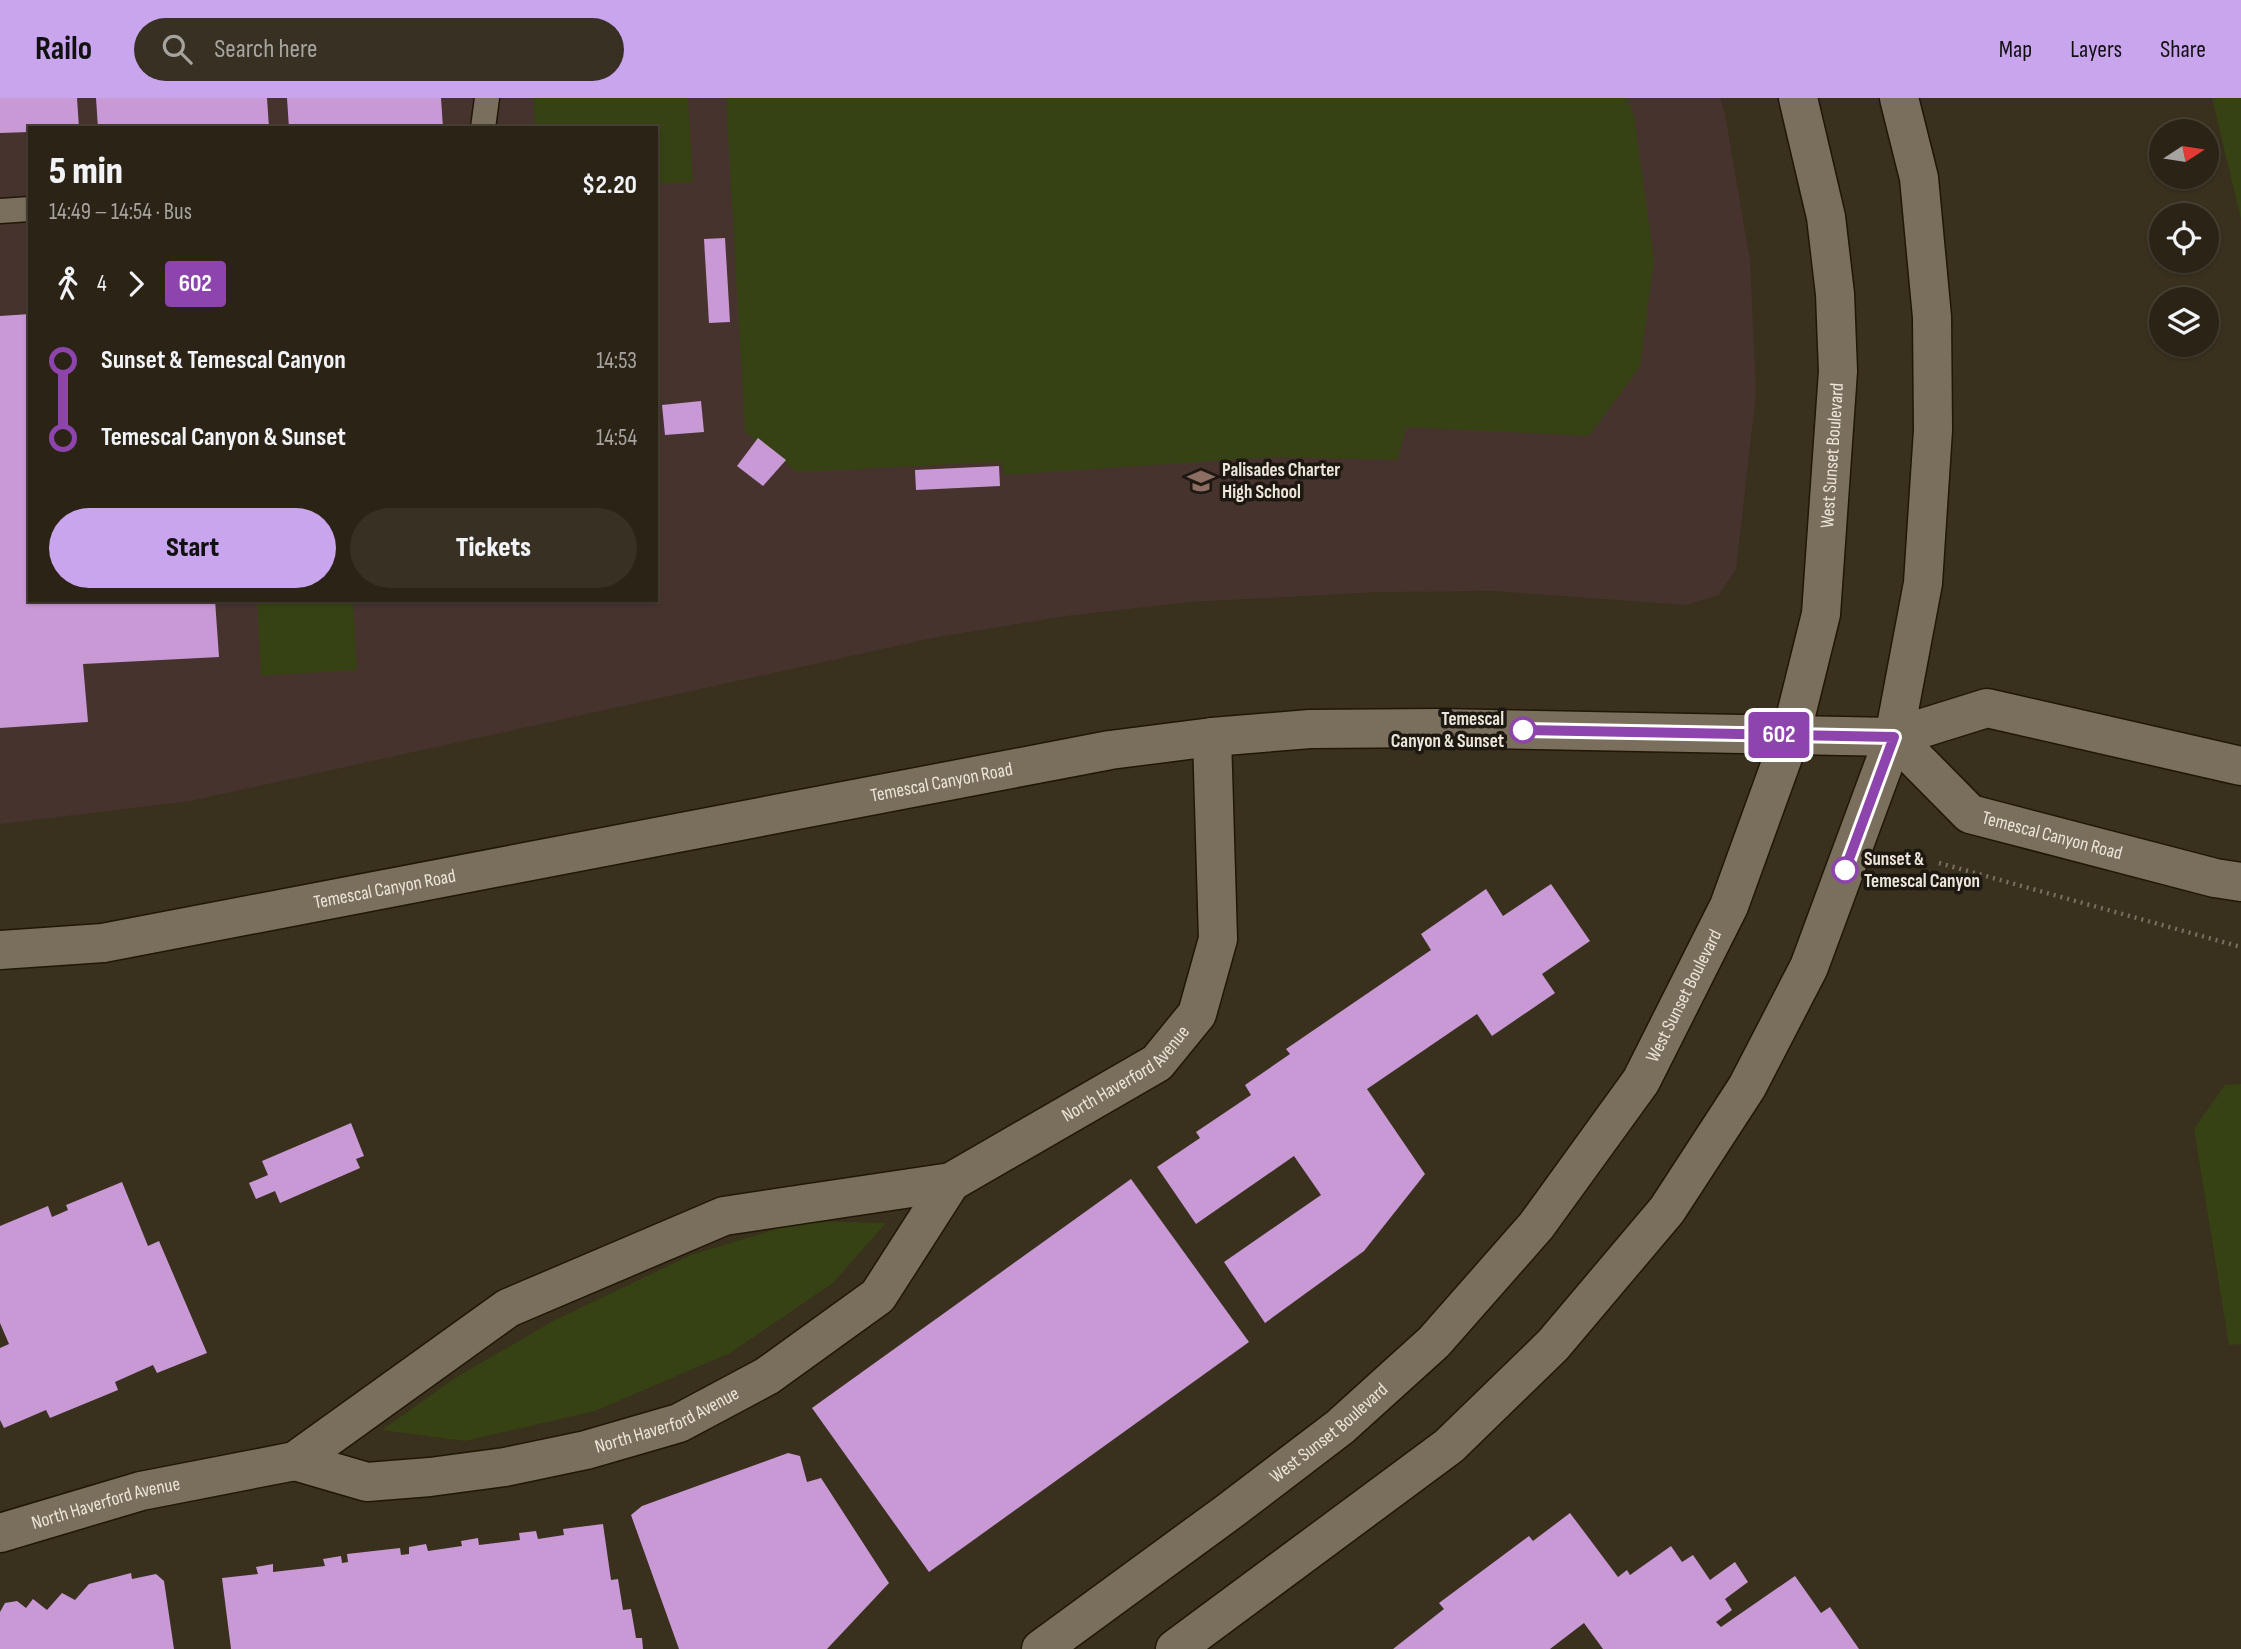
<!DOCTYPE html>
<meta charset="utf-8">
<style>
body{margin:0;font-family:"Sofia Sans Condensed",sans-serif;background:#373023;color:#f1f3f6;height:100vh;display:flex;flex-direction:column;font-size:26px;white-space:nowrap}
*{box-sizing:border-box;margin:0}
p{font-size:23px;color:#a6a4a1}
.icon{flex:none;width:38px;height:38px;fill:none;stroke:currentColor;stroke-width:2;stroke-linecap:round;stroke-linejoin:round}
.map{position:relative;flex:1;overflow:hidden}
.panel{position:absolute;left:28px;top:28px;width:630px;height:476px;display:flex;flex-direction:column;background:#2b2416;border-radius:0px;box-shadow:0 2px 5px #0004,0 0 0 2px #474135}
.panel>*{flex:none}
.badge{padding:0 14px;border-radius:5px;font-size:24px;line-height:46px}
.needle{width:46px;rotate:78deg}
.fabs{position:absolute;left:2149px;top:21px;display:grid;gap:14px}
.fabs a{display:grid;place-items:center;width:70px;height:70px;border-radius:50%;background:#2b2416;box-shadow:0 2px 5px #0004,0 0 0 2px #474135;font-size:35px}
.map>.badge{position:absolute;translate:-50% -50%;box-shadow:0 0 0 4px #fff}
.legs{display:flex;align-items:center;gap:10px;height:77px;padding:0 21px;font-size:23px}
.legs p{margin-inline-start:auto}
.summary{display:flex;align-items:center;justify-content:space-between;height:119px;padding:0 21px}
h1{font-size:38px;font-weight:800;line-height:52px}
.button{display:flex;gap:14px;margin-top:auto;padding:14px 21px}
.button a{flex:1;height:80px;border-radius:42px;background:#c9a5ee;color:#111;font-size:28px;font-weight:800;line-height:80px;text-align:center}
.button a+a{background:#373023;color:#f1f3f6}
ul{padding:0 21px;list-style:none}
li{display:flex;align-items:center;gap:24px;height:77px;font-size:26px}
li i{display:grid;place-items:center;width:10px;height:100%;margin:0 9px;background:currentColor}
li i::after{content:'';width:18px;height:18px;margin:-9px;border:5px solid;border-radius:50%;background:#2b2416}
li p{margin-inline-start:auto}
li:first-child i{background:linear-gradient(#0000 50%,currentColor 0)}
li:last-child i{background:linear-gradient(currentColor 50%,#0000 0)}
header{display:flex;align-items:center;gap:42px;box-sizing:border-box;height:98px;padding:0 35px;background:#c9a5ee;color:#111}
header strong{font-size:33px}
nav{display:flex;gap:38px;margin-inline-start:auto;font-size:24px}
.search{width:490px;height:63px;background:#373023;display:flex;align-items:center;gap:18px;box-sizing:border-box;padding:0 24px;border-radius:38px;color:#a6a4a1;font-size:26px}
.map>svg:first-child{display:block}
</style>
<header>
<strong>Railo</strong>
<div class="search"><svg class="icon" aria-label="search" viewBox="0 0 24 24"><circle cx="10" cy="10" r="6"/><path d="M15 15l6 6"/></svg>Search here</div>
<nav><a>Map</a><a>Layers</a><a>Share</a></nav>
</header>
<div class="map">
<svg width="2241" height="1551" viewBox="0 0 2241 1551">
<rect width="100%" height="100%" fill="#39301e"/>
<path fill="#47332e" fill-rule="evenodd" d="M0,0H1720L1725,16L1750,163L1756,295L1736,471L1719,497L1686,507L1494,493L1380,494L1189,504L1066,518L937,539L190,703L0,726ZM30,30H656V502H30Z"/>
<g fill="#364213">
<path d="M533,0H688L693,84L656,86V30H535Z"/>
<path d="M726,0H1627L1634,17L1654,162L1640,269L1589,338L1406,329L1398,362L1276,359L1005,377L1001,364L797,374L745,334Z"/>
<path d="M2212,0H2241V121Z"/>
<path d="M257,502H353L357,572L261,578Z"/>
<path d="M2241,986V1246L2229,1247L2194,1031L2225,987Z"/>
<path d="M802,1123L886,1125L833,1185L730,1255L595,1313L465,1343L382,1332L455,1280L555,1222L691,1157Z"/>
</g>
<g fill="#c999d6">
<path d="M0,0H77L79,30H30V34L0,35Z"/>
<path d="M96,0H267L269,30H98Z"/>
<path d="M287,0H441L443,30H289Z"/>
<path d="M725,140L730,224L709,225L704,141Z"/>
<path d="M30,216V502H215L219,559L83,566L88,624L0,630V218Z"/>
<path d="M701,303L704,334L665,337L662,307Z"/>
<path d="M758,340L786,362L763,388L737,368Z"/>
<path d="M999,368L1000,388L916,392L915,372Z"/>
<path d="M1551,786L1590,843L1542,876L1555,895L1492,938L1477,916L1367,991L1425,1076L1364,1153L1265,1225L1224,1164L1321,1097L1294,1058L1196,1126L1157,1069L1200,1040L1196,1034L1251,997L1245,987L1290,956L1286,951L1431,852L1421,836L1486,791L1503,818Z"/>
<path d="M351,1025L364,1058L356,1061L360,1070L280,1105L275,1093L256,1101L249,1085L268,1077L262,1063Z"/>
<path d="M1131,1081L1249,1244L929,1474L812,1310Z"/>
<path d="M122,1084L148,1148L159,1143L207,1255L157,1275L153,1267L115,1284L118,1292L50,1320L46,1312L4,1330L0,1322V1250L9,1246L0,1225V1128L48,1108L52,1119L68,1112L66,1107Z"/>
<path d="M788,1355L800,1358L807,1384L821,1380L889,1485L827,1551H679L631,1417L642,1408Z"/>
<path d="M1570,1415L1618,1479L1627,1472L1630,1477L1671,1448L1682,1464L1693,1457L1710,1482L1735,1464L1748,1484L1725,1501L1732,1512L1716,1524L1721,1529L1795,1478L1821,1515L1830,1509L1859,1551H1603L1584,1525L1550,1551H1393L1444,1511L1439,1505L1529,1438L1533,1443Z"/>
<path d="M603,1426L611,1482L618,1481L623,1512L631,1511L636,1540H642L643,1551H231L222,1480L258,1476L256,1469L273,1466V1474L325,1468L323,1461L341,1458L342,1465L348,1464L347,1456L400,1450L401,1457L409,1456V1449L426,1446L428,1453L462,1448L461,1443L478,1440L479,1447L520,1442L519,1435L536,1433L538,1441L564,1437L563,1431Z"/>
<path d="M131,1475L132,1481L156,1476L164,1483L174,1551H0V1514L5,1505L17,1503L26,1510L33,1501L47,1512L62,1495L75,1502L89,1486Z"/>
</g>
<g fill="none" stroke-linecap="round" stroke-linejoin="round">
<defs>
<g id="lane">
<path d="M483,30L487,0"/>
<path d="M0,113L30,111"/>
</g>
<g id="street">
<path id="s1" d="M2241,668L1987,610L1894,639L1970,716L2215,780L2241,784"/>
<path id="s2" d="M295,1363L367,1384L430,1379L505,1369L586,1352L679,1325L767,1278L878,1198L951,1084"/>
<path id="s3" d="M0,1435L141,1393L295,1363L508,1210L724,1118L951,1084L1157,965L1197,916L1218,841L1212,639"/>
</g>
<g id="secondary">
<path id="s4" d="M0,852L103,845L1110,652L1212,639L1310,631L1440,630L1894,639"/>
<path id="s5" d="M1041,1551L1227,1415L1340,1329L1434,1244L1536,1128L1641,983L1729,808L1791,637L1821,516L1838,273L1835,196L1826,119L1798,0"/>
<path d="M1175,1551L1449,1348L1553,1247L1667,1112L1747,989L1809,869L1894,639L1923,485L1933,332L1932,219L1919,80L1899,0"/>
</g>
</defs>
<use href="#lane" stroke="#201707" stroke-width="27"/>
<use href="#street" stroke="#201707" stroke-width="41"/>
<use href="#secondary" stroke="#201707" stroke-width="41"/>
<path stroke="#787061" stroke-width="4.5" stroke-dasharray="2 5" stroke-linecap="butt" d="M1939,765L2241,849"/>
<use href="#lane" stroke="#7a6f5c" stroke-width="24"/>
<use href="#street" stroke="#7a6f5c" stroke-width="38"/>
<use href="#secondary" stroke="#7a6f5c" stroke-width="38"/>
</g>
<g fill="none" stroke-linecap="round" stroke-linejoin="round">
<defs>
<path id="line-1" d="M1523,632L1894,639L1845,772"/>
</defs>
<use href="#line-1" stroke="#fff" stroke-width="16"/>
<use href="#line-1" stroke="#8e44ad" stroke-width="10"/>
</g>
<defs>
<symbol id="school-bare" viewBox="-9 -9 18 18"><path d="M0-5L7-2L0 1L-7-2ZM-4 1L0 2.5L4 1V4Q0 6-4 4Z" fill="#8d6e63" stroke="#1d1811" stroke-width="2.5" paint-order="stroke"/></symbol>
</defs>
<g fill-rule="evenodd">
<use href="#school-bare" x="1182" y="364" width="38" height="38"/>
</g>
<g fill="#fff" stroke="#8e44ad" stroke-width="3.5">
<circle cx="1523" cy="632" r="12"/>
<circle cx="1845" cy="772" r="12"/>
</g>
<g text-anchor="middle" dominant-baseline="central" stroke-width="7" stroke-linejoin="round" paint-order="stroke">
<g font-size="19" fill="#ebe5da" stroke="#1d1811">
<text stroke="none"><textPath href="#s5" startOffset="1494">West Sunset Boulevard</textPath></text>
<text stroke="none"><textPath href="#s4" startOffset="957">Temescal Canyon Road</textPath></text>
<text stroke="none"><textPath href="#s1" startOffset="551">Temescal Canyon Road</textPath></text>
<text stroke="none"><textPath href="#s4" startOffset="390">Temescal Canyon Road</textPath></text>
<text stroke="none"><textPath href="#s5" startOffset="928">West Sunset Boulevard</textPath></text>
<text stroke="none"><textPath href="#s3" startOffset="1237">North Haverford Avenue</textPath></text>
<text stroke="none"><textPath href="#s2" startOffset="383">North Haverford Avenue</textPath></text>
<text stroke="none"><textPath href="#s5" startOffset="360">West Sunset Boulevard</textPath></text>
<text stroke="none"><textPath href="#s3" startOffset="110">North Haverford Avenue</textPath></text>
</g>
<g font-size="19" font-weight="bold" fill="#ebe5da" stroke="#1d1811" text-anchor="start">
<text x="1222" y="372">Palisades Charter<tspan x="1222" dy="22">High School</tspan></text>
</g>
<g font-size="19" font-weight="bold" fill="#ebe5da" stroke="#1d1811" text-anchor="end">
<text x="1504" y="621">Temescal<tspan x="1504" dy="22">Canyon &amp; Sunset</tspan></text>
<text x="1864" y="761" text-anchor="start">Sunset &amp;<tspan x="1864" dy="22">Temescal Canyon</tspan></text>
</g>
</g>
</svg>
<div class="fabs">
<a><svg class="needle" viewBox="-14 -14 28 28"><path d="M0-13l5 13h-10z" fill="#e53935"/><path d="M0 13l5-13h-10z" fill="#a6a4a1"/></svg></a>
<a><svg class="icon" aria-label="locate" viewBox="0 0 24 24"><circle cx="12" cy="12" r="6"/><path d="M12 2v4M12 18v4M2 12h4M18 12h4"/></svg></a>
<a><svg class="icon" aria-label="layers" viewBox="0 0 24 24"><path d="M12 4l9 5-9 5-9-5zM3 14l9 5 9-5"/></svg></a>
</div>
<b class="badge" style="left:1779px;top:637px;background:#8e44ad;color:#fff">602</b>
<section class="panel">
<div class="summary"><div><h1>5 min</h1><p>14:49 – 14:54 · Bus</p></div><b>$2.20</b></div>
<div class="legs"><svg class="icon" aria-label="walk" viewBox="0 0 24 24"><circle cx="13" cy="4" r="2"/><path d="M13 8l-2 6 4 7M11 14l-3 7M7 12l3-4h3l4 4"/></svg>4<svg class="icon" aria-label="forward" viewBox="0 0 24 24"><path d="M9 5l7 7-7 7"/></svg><b class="badge" style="background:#8e44ad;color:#fff">602</b></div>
<ul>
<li><i style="color:#8e44ad"></i><b>Sunset &amp; Temescal Canyon</b><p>14:53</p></li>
<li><i style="color:#8e44ad"></i><b>Temescal Canyon &amp; Sunset</b><p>14:54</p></li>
</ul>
<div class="button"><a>Start</a><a>Tickets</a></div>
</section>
</div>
